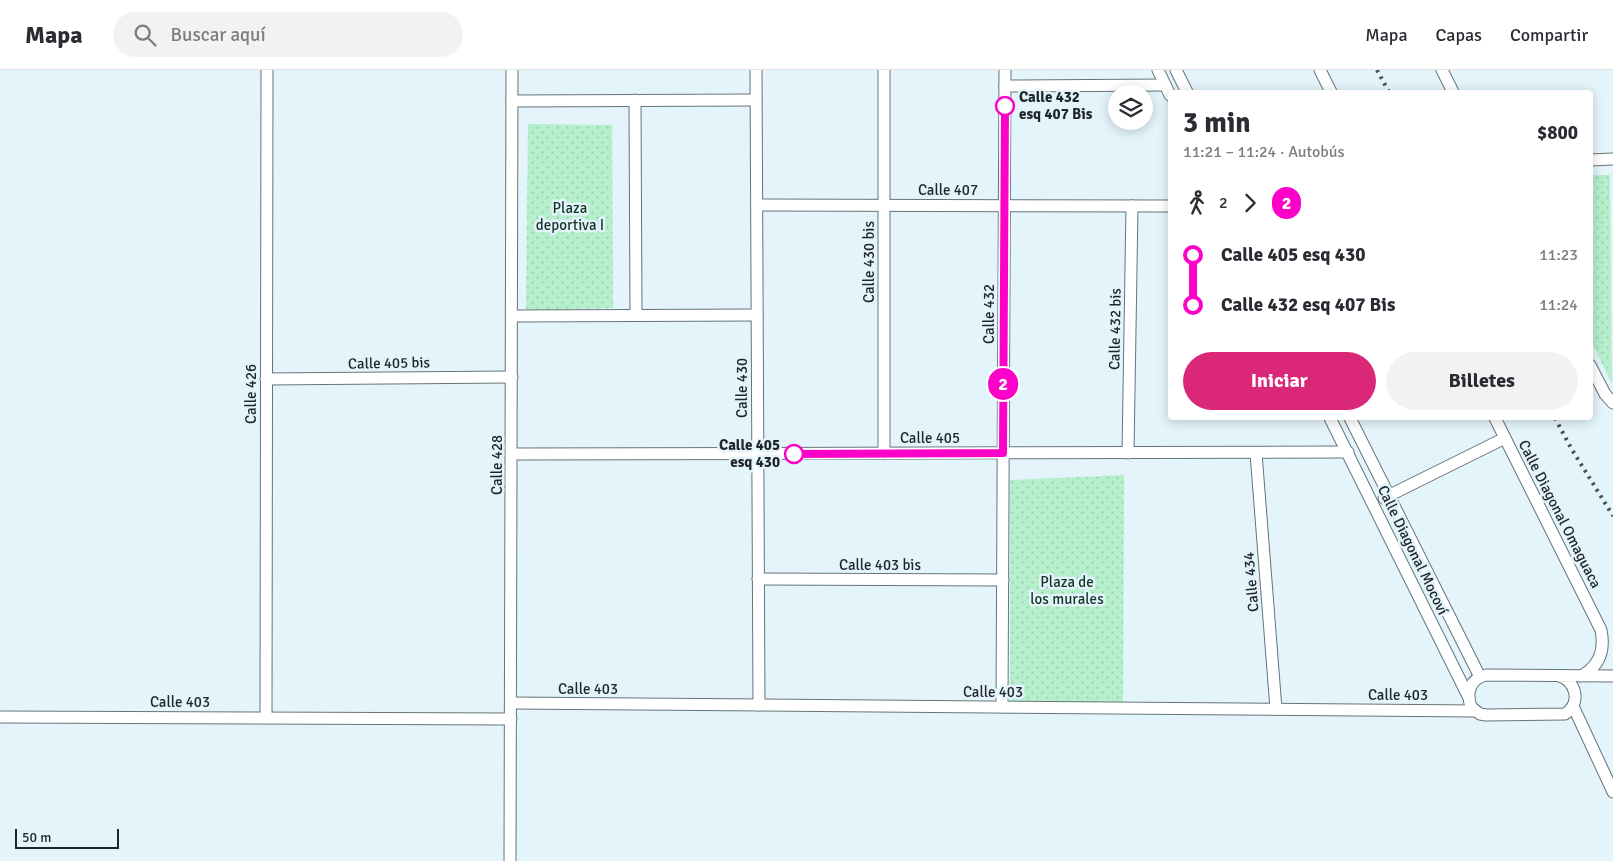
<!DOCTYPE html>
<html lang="es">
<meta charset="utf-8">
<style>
body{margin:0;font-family:Signika,sans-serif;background:#f2f2f3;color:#2b2b33;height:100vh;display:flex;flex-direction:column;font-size:19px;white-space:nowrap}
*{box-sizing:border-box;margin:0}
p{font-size:16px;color:#7c7c81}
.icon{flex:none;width:28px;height:28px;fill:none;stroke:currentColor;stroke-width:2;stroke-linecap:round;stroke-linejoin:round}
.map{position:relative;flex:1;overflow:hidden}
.sheet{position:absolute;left:1168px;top:20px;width:425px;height:330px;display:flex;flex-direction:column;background:#fff;border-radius:5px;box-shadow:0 2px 12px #0003}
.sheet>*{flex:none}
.badge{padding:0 10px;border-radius:16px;font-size:18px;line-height:32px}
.buttons{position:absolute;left:1108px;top:15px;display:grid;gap:10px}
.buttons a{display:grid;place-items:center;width:45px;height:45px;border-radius:50%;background:#fff;box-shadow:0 2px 12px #0003;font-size:25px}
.scale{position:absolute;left:15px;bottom:12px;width:104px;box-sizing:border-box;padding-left:5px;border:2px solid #1f2528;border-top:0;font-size:14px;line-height:18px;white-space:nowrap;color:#1f2528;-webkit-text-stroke:4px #e3f4fb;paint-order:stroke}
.map>.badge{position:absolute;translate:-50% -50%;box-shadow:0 0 0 2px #fff}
.legs{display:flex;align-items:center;gap:8px;height:55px;padding:0 15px;font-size:16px}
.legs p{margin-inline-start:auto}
.overview{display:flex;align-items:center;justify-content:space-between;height:85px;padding:0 15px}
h1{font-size:28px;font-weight:800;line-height:38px}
.button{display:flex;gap:10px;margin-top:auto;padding:10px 15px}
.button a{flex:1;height:58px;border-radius:30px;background:#db2777;color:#fff;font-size:20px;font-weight:800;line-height:58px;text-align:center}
.button a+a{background:#f2f2f3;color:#2b2b33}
ul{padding:0 15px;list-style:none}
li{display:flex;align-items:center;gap:18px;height:50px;font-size:19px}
li i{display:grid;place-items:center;width:8px;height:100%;margin:0 6px;background:currentColor}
li i::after{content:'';width:12px;height:12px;margin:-6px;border:4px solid;border-radius:50%;background:#fff}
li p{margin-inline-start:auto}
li:first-child i{background:linear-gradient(#0000 50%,currentColor 0)}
li:last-child i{background:linear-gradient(currentColor 50%,#0000 0)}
header{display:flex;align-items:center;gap:30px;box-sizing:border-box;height:70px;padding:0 25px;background:#fff;border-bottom:1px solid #e1e1e2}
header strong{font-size:24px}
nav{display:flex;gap:28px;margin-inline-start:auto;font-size:18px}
.search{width:350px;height:45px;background:#f2f2f3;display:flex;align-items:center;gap:12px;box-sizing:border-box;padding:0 18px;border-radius:28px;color:#7c7c81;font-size:19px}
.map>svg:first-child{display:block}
</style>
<header>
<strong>Mapa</strong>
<div class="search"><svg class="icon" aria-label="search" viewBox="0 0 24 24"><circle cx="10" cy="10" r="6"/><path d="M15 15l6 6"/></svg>Buscar aquí</div>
<nav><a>Mapa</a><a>Capas</a><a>Compartir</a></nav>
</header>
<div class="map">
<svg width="1613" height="791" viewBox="0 0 1613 791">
<defs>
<pattern id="park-dots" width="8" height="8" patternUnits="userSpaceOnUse" patternTransform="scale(1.25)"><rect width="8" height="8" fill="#b6efcc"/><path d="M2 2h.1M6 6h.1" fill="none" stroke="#9ccdaf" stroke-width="1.8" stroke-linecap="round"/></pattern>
</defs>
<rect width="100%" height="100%" fill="#e3f4fb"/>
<g fill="url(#park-dots)">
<path d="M528,54L612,55L613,238L526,240Z"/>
<path d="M1590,105H1610L1612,314L1590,269Z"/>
<path d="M1124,405L1123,632H1010V410Z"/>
</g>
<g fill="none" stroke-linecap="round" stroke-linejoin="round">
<defs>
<g id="street">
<path d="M756,0L759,635"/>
<path d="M1158,0L1170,25"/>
<path d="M1176,0L1187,22"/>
<path d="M1320,0L1331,22"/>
<path d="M1442,0L1453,22"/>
<path d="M1005,16L1165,15"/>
<path d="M635,30L636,245"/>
<path d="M512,31L756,30"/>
<path d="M1590,90L1613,89"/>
<path d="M757,135L1170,136"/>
<path d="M512,246L757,245"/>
<path d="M1590,295L1605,324L1613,333"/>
<path d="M266,309L512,307"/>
<path d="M1330,348L1468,626"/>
<path d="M1350,348L1480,607"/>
<path d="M1495,348L1601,560C1605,580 1600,596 1581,606"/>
<path d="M884,383V0"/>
<path d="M1128,383L1132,136"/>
<path d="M1256,383L1276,639"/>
<path d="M512,384L1348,382"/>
<path d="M1384,428L1505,368"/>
<path d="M758,509L1003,510"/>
<path d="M1558,606C1576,610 1582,633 1565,644L1486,645L1480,644L1471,637C1466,622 1470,609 1486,605L1613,606"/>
<path d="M511,633L1475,641"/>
<path d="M1573,636L1613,722"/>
<path d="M1002,637L1005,0"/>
<path d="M0,647L511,649"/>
<path d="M266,647L267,0"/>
<path d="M510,791L512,0"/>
</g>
</defs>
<use href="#street" stroke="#66747a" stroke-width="13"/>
<use href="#street" stroke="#fff" stroke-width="11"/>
<g stroke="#485054" stroke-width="4" stroke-dasharray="2.5 5" stroke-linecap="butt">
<path d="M1377,0L1389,22"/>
<path d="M1555,348L1571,378L1613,446"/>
</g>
</g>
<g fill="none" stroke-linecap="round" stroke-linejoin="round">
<defs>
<path id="line-1" d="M794,384L1003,383L1005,36"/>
</defs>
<use href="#line-1" stroke="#fff" stroke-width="11"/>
<use href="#line-1" stroke="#fc02c8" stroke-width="8"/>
</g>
<g fill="#fff" stroke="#fc02c8" stroke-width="2.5">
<circle cx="1005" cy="36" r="9"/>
<circle cx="794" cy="384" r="9"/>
</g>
<g text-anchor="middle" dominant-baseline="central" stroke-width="5" stroke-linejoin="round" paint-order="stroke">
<g font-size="15" font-weight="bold" fill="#1f2528" stroke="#e3f4fb" text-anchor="start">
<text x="1019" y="27">Calle 432<tspan x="1019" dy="17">esq 407 Bis</tspan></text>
<text x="780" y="375" text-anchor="end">Calle 405<tspan x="780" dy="17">esq 430</tspan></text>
</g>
<g font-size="15" fill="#1f2528" stroke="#e3f4fb">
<text x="948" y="120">Calle 407</text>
<text transform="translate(869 192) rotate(-90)">Calle 430 bis</text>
<text transform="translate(989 244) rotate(-90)">Calle 432</text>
<text transform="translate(1115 259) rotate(-89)">Calle 432 bis</text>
<text transform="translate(389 293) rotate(-1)">Calle 405 bis</text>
<text transform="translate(742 318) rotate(-90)">Calle 430</text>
<text transform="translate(251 324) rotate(-90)">Calle 426</text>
<text x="930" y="368">Calle 405</text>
<text transform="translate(497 395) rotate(-90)">Calle 428</text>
<text transform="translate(1560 444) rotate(63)">Calle Diagonal Omaguaca</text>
<text transform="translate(1413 480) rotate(64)">Calle Diagonal Mocoví</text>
<text x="880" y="495">Calle 403 bis</text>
<text transform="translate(1251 512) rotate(-95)">Calle 434</text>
<text x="588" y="619">Calle 403</text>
<text x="993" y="622">Calle 403</text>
<text x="1398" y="625">Calle 403</text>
<text x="180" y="632">Calle 403</text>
</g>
<g font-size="15" fill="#153624" stroke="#e3f4fb">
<text x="570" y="138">Plaza<tspan x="570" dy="17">deportiva I</tspan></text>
<text x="1067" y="512">Plaza de<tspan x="1067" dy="17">los murales</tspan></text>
</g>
</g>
</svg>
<div class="buttons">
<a><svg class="icon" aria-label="layers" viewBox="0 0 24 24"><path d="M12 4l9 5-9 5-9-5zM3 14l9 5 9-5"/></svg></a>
</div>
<div class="scale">50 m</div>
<b class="badge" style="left:1003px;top:314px;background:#fc02c8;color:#fff">2</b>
<section class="sheet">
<div class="overview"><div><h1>3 min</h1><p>11:21 – 11:24 · Autobús</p></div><b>$800</b></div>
<div class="legs"><svg class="icon" aria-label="walk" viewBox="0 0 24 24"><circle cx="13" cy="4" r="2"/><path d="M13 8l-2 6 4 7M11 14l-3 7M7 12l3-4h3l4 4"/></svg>2<svg class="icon" aria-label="forward" viewBox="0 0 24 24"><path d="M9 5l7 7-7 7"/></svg><b class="badge" style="background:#fc02c8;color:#fff">2</b></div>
<ul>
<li><i style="color:#fc02c8"></i><b>Calle 405 esq 430</b><p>11:23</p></li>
<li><i style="color:#fc02c8"></i><b>Calle 432 esq 407 Bis</b><p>11:24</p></li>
</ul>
<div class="button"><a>Iniciar</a><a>Billetes</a></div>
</section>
</div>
